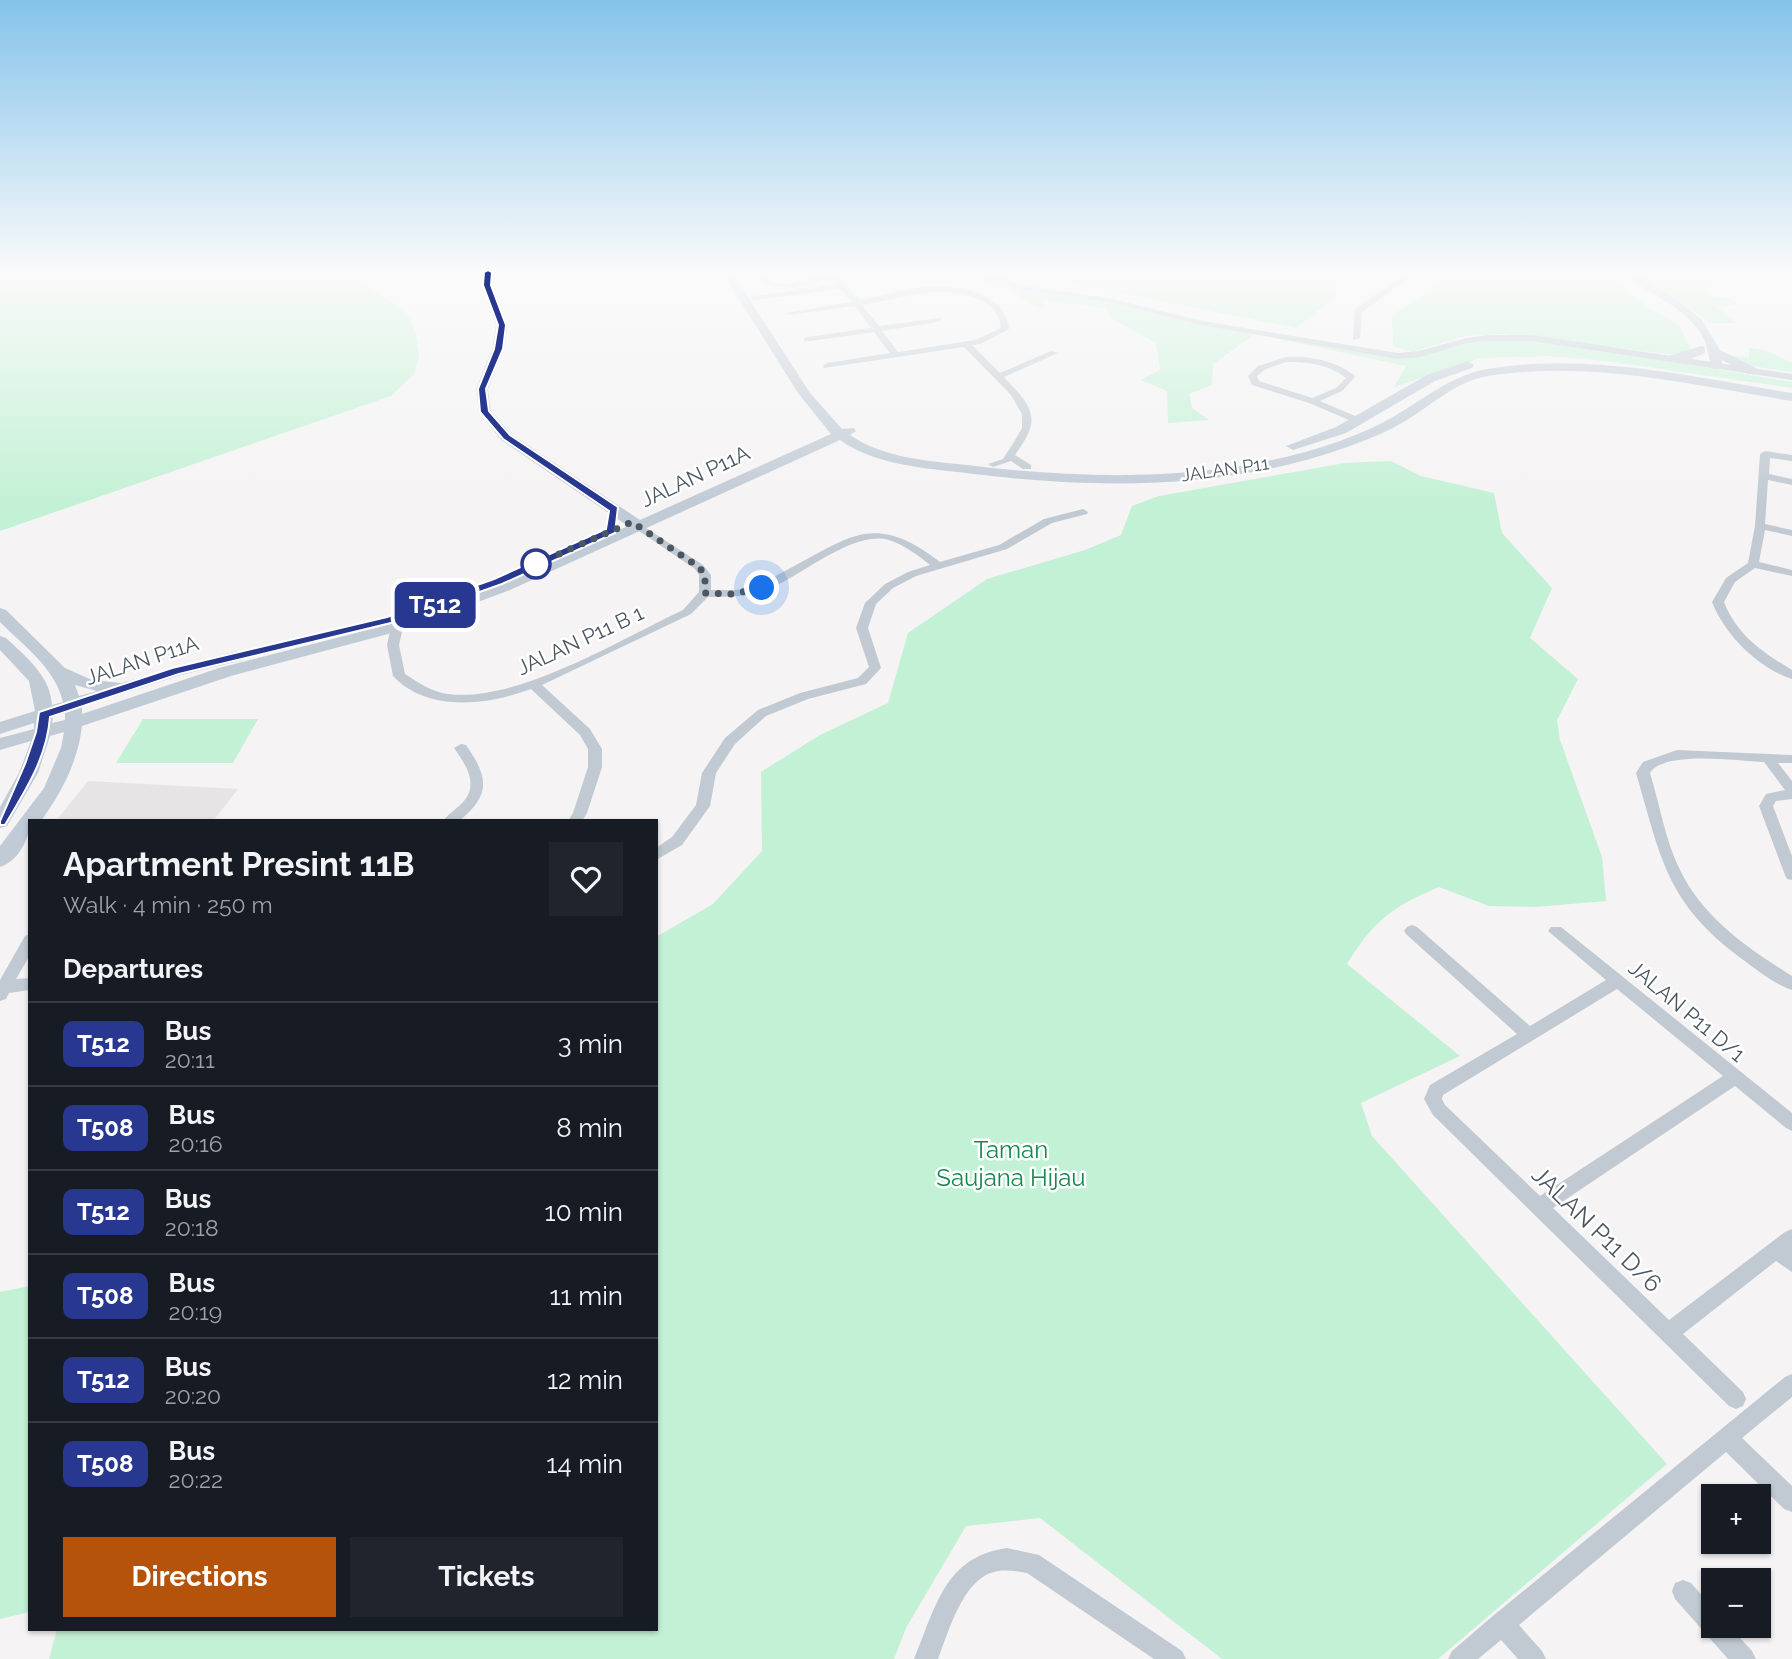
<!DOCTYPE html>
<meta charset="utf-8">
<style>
body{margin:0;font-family:Raleway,sans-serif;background:#20242c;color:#f1f3f6;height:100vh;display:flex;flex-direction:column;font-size:26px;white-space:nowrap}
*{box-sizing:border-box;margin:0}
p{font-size:23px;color:#9ea1a6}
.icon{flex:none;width:38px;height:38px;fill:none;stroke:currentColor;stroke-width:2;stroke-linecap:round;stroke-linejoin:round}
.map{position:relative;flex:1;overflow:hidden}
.side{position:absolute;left:28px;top:819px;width:630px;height:812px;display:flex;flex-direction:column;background:#171b24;border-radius:0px;box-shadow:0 2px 5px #0004}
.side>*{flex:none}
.badge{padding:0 14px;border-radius:10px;font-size:24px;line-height:46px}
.buttons{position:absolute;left:1701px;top:1484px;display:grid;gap:14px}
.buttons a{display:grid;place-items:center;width:70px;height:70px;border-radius:0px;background:#171b24;box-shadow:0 2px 5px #0004;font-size:35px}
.you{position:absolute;width:35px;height:35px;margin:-18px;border:5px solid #fff;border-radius:50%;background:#1a73e8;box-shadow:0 0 0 10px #1a73e833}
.map>.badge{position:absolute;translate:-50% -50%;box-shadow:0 0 0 4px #fff}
h2{padding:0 35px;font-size:26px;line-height:63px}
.round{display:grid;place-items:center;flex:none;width:74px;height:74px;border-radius:0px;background:#20242c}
.summary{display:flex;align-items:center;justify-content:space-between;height:119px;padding:0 35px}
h1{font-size:33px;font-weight:700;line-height:52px}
.primary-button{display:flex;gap:14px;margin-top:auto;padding:14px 35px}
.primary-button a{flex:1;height:80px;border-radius:0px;background:#b45309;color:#fff;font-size:28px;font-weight:700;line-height:80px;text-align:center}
.primary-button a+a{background:#20242c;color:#f1f3f6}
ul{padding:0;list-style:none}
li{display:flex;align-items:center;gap:21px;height:84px;padding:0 35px;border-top:2px solid #363941}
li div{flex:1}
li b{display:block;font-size:26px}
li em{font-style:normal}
li .badge{min-width:77px;font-weight:700;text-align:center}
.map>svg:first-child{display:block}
</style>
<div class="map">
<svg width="1792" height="1659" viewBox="0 0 1792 1659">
<rect width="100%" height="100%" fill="#f5f3f3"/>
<path fill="#e6e4e5" d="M88,781L238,789L213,821H56Z"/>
<g fill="#c3f1d5">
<path d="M5,272H316L347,280L370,289L397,305L409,318L416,333L419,357L414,374L391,396L0,531V292Z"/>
<path d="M944,272H966L1027,289L1089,298L1232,326L1416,357L1470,342L1507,338L1557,342L1792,382V388L1613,362L1551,356L1481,358L1394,387L1406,366L1255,334L1213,364L1212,385L1189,394L1192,408L1209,420L1168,423L1167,391L1141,380L1160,370L1156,343L1111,318L1106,308L1044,301L1045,308L1035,307L1008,288Z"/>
<path d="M1018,272H1333L1338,275L1335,297L1296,328Z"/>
<path d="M1491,272H1606L1608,274L1606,278L1645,302V306L1679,325L1692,351L1676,355L1504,334L1465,336L1412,352L1393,346L1392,315L1449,279Z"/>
<path d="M1641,272H1733L1705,289L1714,297L1729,298L1738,305L1717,307L1736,323H1710Z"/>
<path d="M1749,348L1766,350L1792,363V372L1738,364L1728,355L1749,358Z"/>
<path d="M1391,461L1421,476L1494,493L1502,533L1552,588L1530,638L1578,679L1557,720L1560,740L1602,857L1606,901L1536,907L1489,906L1439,887C1392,907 1374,920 1347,964L1460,1056L1361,1103L1372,1136L1667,1464L1438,1659H1222L1040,1518L966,1526L906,1628L894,1659H49L57,1629H656V937L713,904L762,851L761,772L820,735L888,703L908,633L987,579L1085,550L1121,535L1132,506L1159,496L1345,463Z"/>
<path d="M143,719H258L233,763H116Z"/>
<path d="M30,1286V1612L0,1619V1292Z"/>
</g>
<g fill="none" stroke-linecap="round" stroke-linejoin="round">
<g fill="#c1cad2" fill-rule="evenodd">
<path d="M753,272H761L774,283L788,284L832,272H867L834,276L848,286L859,300C880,297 902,289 924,287C955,284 1007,291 1009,329L980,344L972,345L1000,373L1051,351L1058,353L1004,377C1034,409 1042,418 1015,455L1031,465V469H1023L1011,461L993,467L988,464L1003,459L1014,442L1022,428V414L1011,395L964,347L824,368L823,366L827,363L890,353L874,332L804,342V338L807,337L871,328L855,306L789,315L785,313L851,302L841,289L754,300L750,298L754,296L836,285L827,278C800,287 773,297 753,272ZM933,291C958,292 999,296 1001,328L975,340L898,352L882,331L937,322L941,320L940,318L879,326L862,305Z"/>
<path d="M968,272H981L1027,286L1113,299L1201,321L1398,353L1419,351L1466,338L1488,335H1532L1792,374V380L1532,341H1488L1467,343L1420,357L1398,359L1201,325L1113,303L1026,290Z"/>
<path d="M1408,272H1417L1362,312L1360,338L1353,340L1355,309Z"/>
<path d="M1286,357C1311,356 1333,360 1354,375L1355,377L1342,391L1320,401L1362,419V423H1356L1309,403L1252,385L1248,376L1258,366ZM1286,362C1308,362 1328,364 1346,378L1336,388L1312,398L1259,381L1257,376L1264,370Z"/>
<path d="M1765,451L1792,455V461L1770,458L1769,474L1792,479V485L1768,480L1765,524L1792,530V536L1765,530L1759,562L1792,570V576L1755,568L1735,582L1724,602C1737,635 1762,652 1792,670V679C1758,668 1725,635 1712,602L1726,578L1748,563L1755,526L1760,454Z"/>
<path d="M1083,509L1088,512L1087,514L1052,523L1007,549L916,576L893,588L876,604L868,628L881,668L866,684L808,699L766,716L735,744L716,773L710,806L682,845L656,860V848L672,837L696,805L702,773L725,738L758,710L800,693L858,678L869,667L856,628L865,603L885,584L908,572L930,565C918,555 904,545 889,540C853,530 800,577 767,590C748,597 727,597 708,597L691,614L542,685L590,729L602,749V767L587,813L582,821H568L573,813L588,767V749L580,735L531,689C488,705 428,713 393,676L387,645L391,627L397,623L403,627L399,645L405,674C419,683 432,692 448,694C517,703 621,639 683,610L699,592V575L695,569L636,529L635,527L640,524L703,565L711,575V590C727,590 744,591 759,585C767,582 775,576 783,572C849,538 873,510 940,562L999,545L1044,519Z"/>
<path d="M461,744L466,745C488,777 492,794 459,821H443C449,813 458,808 464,801C479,783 465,764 454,748Z"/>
<path d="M1677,750L1792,755V763H1778L1792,781V799L1776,801L1773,806L1792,856V880L1787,879L1785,875L1759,806L1766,794L1785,790L1764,762C1738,761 1664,750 1650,773C1660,805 1665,840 1680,870C1703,918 1749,949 1792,976V990C1774,984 1757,970 1742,959C1666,903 1661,858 1636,773L1643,762Z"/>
<path d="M1412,925L1417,927L1530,1026L1606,980L1548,931L1551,927H1561L1792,1113V1131L1786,1128L1735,1086L1553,1208L1669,1320L1785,1232L1792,1229V1272L1776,1261L1683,1334L1743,1392L1746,1399L1743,1406L1736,1409L1729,1406L1433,1115L1424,1099L1430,1085L1517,1034L1407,935L1404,931L1407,927ZM1617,989L1723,1076L1540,1196L1445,1105L1442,1099L1443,1095Z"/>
<path d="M30,934V955L16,979L30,978V990L9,993L6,999L0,1001V980L25,936Z"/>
<path d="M1792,1374V1397L1742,1438L1792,1486V1512L1784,1509L1726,1452L1519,1625L1542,1651L1546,1659H1518L1501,1640L1478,1659H1448L1452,1651L1494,1615L1785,1377Z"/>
<path d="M1007,1548L1039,1555L1182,1651L1186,1659H1154L1027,1573C1015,1571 1005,1569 994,1572C963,1579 948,1633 938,1659H914C936,1607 944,1557 1007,1548Z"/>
<path d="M1683,1580L1691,1583L1713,1608V1626H1729L1752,1651L1756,1659H1728L1675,1599L1672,1591L1675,1583Z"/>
</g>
<g fill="#c1cbd6" fill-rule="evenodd">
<path d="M483,272H493L492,286L508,325L504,349L488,389L491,411L511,434L640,520L831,434L798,393L722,272H732L810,393L842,429L854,428L856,431L850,435C883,458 928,461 967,465C1091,480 1221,483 1340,441C1358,434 1376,427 1393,417C1424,399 1450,376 1487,369C1588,352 1692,377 1792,393V401C1692,385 1590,360 1488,376C1456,381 1432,405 1405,421C1387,432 1367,440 1347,447C1225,491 1093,489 966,473C924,468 875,465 840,440L510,590L403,630L231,676L82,726C78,761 62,792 41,821H30C30,838 18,862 0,867V846L44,788L61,748L64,732L50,736L38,773L7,826L0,828V807L19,773L31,741L0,750V738L34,729V723L0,734V722L35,711L29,681L0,650V636L6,638C26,657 50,675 52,705L63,702C55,668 24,646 0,622V608L6,610L65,668L92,680L121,683L237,651L245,656L243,660L181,675L82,707V714L219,668L391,624L500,584L628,526L501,440L479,412L476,389L492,349L496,325L482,286ZM75,685L97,691L79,696ZM65,713V720L52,723L53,717Z"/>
<path d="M1622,272H1635L1674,297L1701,319L1720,350L1756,368V374H1748L1722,360L1721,369H1713C1708,358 1708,347 1703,337C1685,305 1647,295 1622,272Z"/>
<path d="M1701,346L1705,347V353C1692,359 1675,366 1662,358Z"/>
<path d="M1468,361L1474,365L1472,368L1435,381L1346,433L1293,450L1286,446L1336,427L1427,375Z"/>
</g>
</g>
<linearGradient id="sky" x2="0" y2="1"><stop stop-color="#85c3ea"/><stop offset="0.54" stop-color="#fafafa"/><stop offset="1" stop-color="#fafafa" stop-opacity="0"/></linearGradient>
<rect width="1792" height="504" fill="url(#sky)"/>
<path fill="#283890" stroke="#fff" stroke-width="2" d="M488,270L492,272L491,285L506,325L503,349L486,389L489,411L510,435L618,507L615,533L502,584L395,622L179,674L50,717C47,758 25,791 5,825H0V821L25,764L36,732L39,712L172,668L387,617L494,579L606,529L609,511L503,439L480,412L478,389L494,349L498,325L483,285L484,272Z"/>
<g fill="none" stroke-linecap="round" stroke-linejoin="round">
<path stroke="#4a5661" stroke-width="7" stroke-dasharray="0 12.6" d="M536,564L632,522L699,567L705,575V593L732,594L762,588"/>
</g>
<circle fill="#fff" stroke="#283890" stroke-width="3.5" cx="536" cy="564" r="14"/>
<g text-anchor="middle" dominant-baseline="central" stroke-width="5" stroke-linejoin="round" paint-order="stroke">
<g font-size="18" fill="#4a5661" stroke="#fff">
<text transform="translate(1225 469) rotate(-8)">JALAN P11</text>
</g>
<g font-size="21" fill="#4a5661" stroke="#fff">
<text transform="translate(695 476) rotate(-25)">JALAN P11A</text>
<text transform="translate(580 640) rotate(-25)">JALAN P11 B 1</text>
<text transform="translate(142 660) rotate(-18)">JALAN P11A</text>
<text transform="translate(1687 1011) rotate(40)">JALAN P11 D/1</text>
</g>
<g font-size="24" fill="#17864f" stroke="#fff">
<text x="1011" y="1149">Taman<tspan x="1011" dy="28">Saujana Hijau</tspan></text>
</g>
<g font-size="24" fill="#4a5661" stroke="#fff">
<text transform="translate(1597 1229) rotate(44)">JALAN P11 D/6</text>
</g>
</g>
</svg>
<div class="buttons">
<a>+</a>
<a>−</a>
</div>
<div class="you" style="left:762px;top:588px"></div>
<b class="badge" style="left:435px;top:605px;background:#283890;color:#fff">T512</b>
<section class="side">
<div class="summary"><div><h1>Apartment Presint 11B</h1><p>Walk · 4 min · 250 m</p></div><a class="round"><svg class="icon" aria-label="heart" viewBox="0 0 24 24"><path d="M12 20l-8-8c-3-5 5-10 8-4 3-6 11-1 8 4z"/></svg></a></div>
<h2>Departures</h2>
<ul>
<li><span class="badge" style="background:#283890;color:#fff">T512</span><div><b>Bus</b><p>20:11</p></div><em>3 min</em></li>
<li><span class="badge" style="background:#283890;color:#fff">T508</span><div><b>Bus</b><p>20:16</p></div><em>8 min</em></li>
<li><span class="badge" style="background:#283890;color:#fff">T512</span><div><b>Bus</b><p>20:18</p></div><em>10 min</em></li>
<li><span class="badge" style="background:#283890;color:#fff">T508</span><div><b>Bus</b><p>20:19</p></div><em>11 min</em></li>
<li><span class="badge" style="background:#283890;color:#fff">T512</span><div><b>Bus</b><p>20:20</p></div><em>12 min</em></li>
<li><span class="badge" style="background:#283890;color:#fff">T508</span><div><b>Bus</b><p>20:22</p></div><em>14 min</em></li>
</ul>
<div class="primary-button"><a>Directions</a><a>Tickets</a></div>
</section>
</div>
